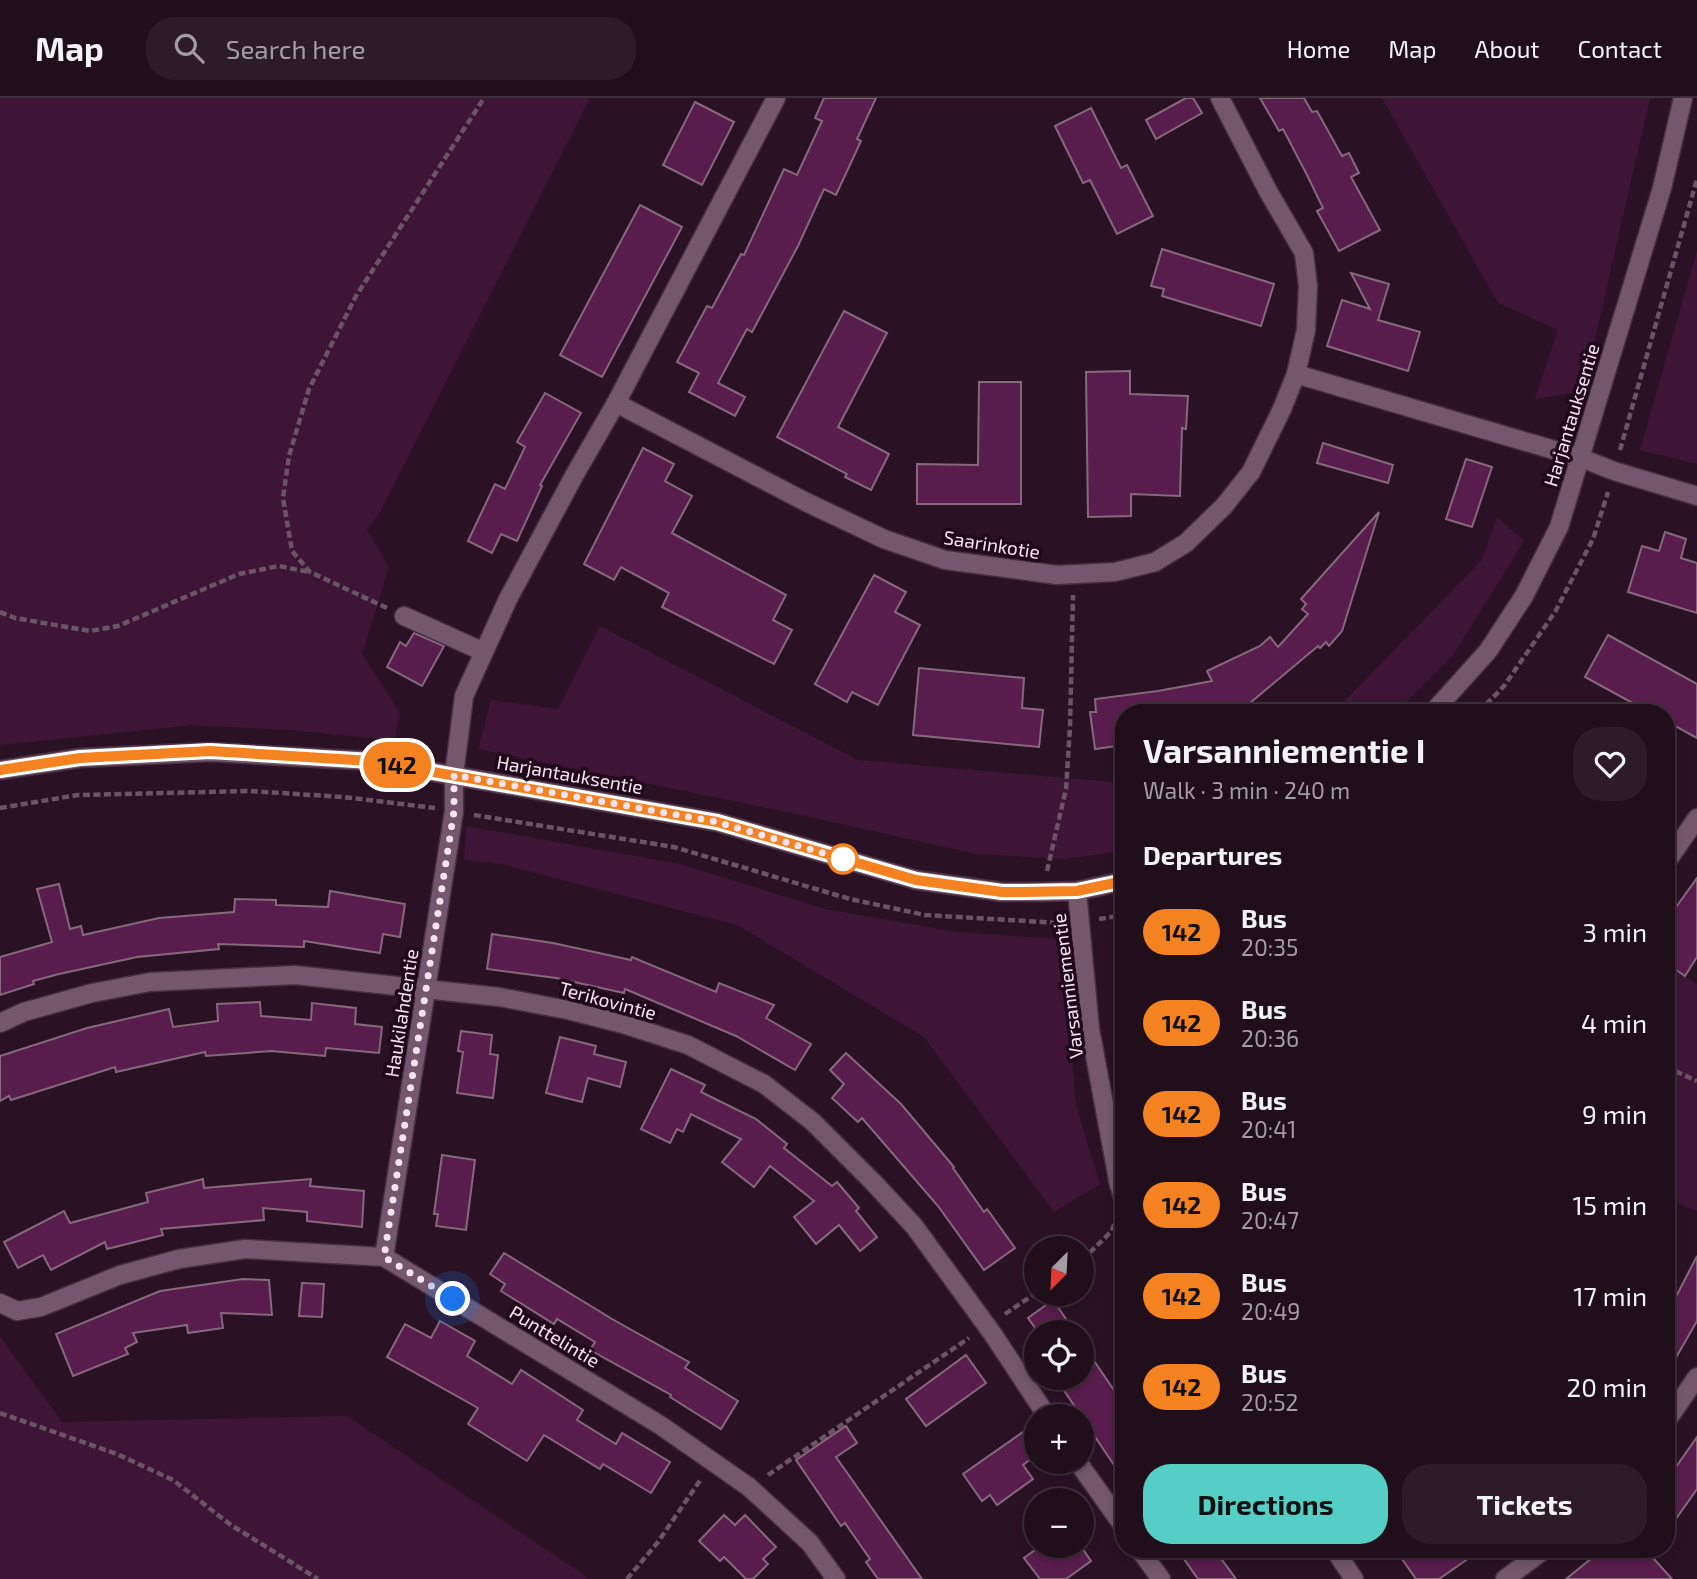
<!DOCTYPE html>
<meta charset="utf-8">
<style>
body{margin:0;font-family:"Exo 2",sans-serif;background:#2d1c28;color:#f1f3f6;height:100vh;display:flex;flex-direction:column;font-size:26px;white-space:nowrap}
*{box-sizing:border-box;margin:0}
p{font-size:23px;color:#a29ca3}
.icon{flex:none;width:38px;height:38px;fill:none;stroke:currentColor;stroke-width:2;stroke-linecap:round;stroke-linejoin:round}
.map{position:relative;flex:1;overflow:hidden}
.details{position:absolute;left:1115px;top:606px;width:560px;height:854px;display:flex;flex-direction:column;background:#200e1b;border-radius:28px;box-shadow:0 4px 10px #0003,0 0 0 2px #3d2e3a}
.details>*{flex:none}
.badge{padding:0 14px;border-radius:23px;font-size:24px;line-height:46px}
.needle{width:46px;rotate:204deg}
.buttons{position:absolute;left:1024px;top:1138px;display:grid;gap:14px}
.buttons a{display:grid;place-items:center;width:70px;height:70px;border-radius:50%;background:#200e1b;box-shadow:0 4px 10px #0003,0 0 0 2px #3d2e3a;font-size:35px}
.you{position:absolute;width:35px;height:35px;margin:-18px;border:5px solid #fff;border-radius:50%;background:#1a73e8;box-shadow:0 0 0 10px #1a73e833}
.map>.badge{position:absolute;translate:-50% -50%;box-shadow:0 0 0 4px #fff}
h2{padding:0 28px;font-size:26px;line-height:63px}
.round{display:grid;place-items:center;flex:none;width:74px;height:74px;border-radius:28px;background:#2d1c28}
.summary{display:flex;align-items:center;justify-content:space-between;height:119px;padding:0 28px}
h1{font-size:33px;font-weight:700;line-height:52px}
.primary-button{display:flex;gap:14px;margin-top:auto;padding:14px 28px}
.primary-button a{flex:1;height:80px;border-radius:28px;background:#55cec5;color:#111;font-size:28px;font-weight:700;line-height:80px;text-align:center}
.primary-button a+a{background:#2d1c28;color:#f1f3f6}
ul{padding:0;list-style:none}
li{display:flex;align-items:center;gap:21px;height:91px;padding:0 28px}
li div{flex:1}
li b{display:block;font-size:26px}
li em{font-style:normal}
li .badge{min-width:77px;font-weight:700;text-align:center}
header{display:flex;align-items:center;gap:42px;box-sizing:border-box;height:98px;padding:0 35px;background:#200e1b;border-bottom:2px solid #3d2e3a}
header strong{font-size:33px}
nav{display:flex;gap:38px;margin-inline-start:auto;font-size:24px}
.search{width:490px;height:63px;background:#2d1c28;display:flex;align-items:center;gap:18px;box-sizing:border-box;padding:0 24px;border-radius:28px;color:#a29ca3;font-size:26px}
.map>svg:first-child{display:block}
</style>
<header>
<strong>Map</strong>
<div class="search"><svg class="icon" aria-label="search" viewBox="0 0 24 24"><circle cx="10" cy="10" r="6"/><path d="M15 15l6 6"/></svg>Search here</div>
<nav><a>Home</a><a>Map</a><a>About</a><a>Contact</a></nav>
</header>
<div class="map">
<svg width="1697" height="1481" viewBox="0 0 1697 1481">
<rect width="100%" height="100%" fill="#2a1224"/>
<g fill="#3f1537">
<path d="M0,0H590L380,414L367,432L389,469L362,556L400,615L394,642L290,632L193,627L0,647Z"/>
<path d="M1382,0H1650L1583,293L1535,301L1558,232L1498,205Z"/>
<path d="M1697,153V366L1640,352Z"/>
<path d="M1497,419L1524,443L1453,557L1396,614H1330L1340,608L1482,462Z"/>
<path d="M600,528L858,662L1123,685V753L1064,761L977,756L792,715L478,651L491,602L558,611Z"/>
<path d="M466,728L680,766L825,811L957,834L1056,841L1067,903L1076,1008L1100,1086L1054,1114L924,939L737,827L497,765L464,762Z"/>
<path d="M1666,868L1697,886V1113L1666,1100Z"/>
<path d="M0,1239L62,1324L347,1318L590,1481H0Z"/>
</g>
<g fill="#591d4d" stroke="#86687d" stroke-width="2">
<path d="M824,0H876L857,41L861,43L836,97L824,91L798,148L752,234L747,231L718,285L745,299L735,318L689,294L699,275L677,264L707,208L712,210L741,156L744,157L784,71L797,77L822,23L815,20Z"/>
<path d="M1186,0H1193L1202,15L1156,41L1146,22Z"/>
<path d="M1260,0H1304L1312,14L1317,13L1342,58L1349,55L1359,75L1351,79L1380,132L1339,153L1317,113L1323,110L1307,77L1283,31L1279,33Z"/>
<path d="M695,4L734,24L702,87L663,67Z"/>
<path d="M1091,10L1121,70L1127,67L1153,118L1117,136L1090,82L1083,85L1055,28Z"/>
<path d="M640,107L682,129L602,279L560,257Z"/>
<path d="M1162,151L1274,186L1261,228L1162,198L1164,191L1151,188Z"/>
<path d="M1351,175L1389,186L1378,222L1420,234L1408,273L1327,248L1342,202L1370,211Z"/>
<path d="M844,213L887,235L838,329L889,356L871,392L845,379L847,376L777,339Z"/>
<path d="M1130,273V296L1188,298L1186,331L1182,330L1180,398L1131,396V418L1088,419L1086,274Z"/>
<path d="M979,284H1021V406H917V366L978,367Z"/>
<path d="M545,295L581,315L540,387L542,388L517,443L501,436L492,455L468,443L495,386L505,391L525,349L517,344Z"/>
<path d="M1323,345L1393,367L1388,385L1317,365Z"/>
<path d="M643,350L674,366L665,383L692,398L672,435L786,497L773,522L792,532L774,566L662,509L669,495L621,469L614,482L584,466Z"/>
<path d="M1466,361L1492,369L1472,429L1446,421Z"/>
<path d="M1379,414L1342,533L1329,548L1326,544L1320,550L1318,548L1250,605L1252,608L1239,614H1124V647L1095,651L1090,614H1096L1095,601L1158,593L1212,583L1207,573L1260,548L1270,539L1278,549L1308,516L1302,511L1306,506L1301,501Z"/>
<path d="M1665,434L1686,441L1681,460L1697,465V515L1628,494L1642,448L1659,453Z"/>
<path d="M874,477L906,494L895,514L920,527L878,607L852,594L847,604L815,586Z"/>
<path d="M414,535L444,548L422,588L387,569L400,544L406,548Z"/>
<path d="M1608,537L1697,586V640L1666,623V614H1649L1585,579Z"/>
<path d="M919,570L1024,580L1022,610L1043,612L1039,649L913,637Z"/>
<path d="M1697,780V859L1685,878L1666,865V823Z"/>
<path d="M59,786L70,831L81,828L83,837L159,820L234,814L235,801L276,802V807L328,809L330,793L405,806L400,839L383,836L380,855L304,843V849L218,846L219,851L137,859L59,876L33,883L34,886L0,897V859L52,844L37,791Z"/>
<path d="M492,836L553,845L631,862L632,859L716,894L719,885L774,907L766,920L811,946L795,972L736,938L625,891L624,895L556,880L487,871Z"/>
<path d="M260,904L261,918L311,922L312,905L356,910L355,926L382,929L379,955L326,950L325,958L272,953L206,958L205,954L116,974L115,969L11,1002L9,998L0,1003V958L87,930L169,911L173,929L218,923L217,906Z"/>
<path d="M461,933L492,937L490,956L498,957L493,1000L457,995L463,954L458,953Z"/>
<path d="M560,939L596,948L594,956L626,964L620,989L588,980L582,1004L546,995Z"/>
<path d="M846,955L901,1006L954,1069L953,1070L984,1114L987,1111L1015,1150L984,1172L938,1108L862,1020L858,1024L832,1000L844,986L830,972Z"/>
<path d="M671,971L705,987L701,994L756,1021L787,1046L784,1050L832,1088L837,1084L859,1110L856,1113L877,1139L860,1153L839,1127L816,1146L794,1119L814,1103L770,1068L754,1089L722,1064L741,1041L691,1016L683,1034L677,1031L670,1045L641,1031Z"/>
<path d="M442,1057L475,1062L466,1132L436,1128L438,1116H434Z"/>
<path d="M203,1081L204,1090L311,1081L310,1088L364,1093L362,1129L307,1123V1114L263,1110L264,1122L161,1131L163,1137L107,1151L105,1144L51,1172L43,1157L18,1170L4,1144L64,1113L70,1125L148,1104L146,1095Z"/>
<path d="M504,1155L612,1221L689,1264L685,1270L738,1303L721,1331L670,1299L671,1297L590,1252L595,1244L557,1221L554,1226L501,1193L505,1186L490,1176Z"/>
<path d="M1697,1158V1223L1666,1277V1218Z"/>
<path d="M243,1181L269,1182L272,1217L221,1215L223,1230L188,1235L187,1227L133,1235L137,1244L125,1250L128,1256L73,1278L56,1236L160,1193Z"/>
<path d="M302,1185L324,1186L322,1219L299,1218Z"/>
<path d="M1053,1202L1075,1234H1038L1028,1220Z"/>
<path d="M440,1223L475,1243L467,1258L512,1286L521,1272L583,1312L577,1322L616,1346L622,1335L670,1364L651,1395L603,1366L600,1371L544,1337L527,1363L468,1326L478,1310L387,1259L405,1226L431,1240Z"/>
<path d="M1082,1245L1124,1307V1382L1055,1279H1082Z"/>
<path d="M966,1257L986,1285L926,1328L906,1301Z"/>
<path d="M846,1328L857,1345L836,1359L922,1481H878L866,1464L870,1461L845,1425L841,1428L796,1362Z"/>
<path d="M1023,1334L1036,1352V1357L1023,1367L1033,1381L997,1407L990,1397L982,1403L963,1376Z"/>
<path d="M1697,1339V1391L1666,1435V1383Z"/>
<path d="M724,1417L735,1427L745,1417L776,1449L763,1461L768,1466L753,1481H746L724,1459L720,1463L699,1443Z"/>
<path d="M1042,1447H1080L1091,1463L1066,1481H1040L1024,1460Z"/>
<path d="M1199,1451H1214L1236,1481H1198L1184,1461Z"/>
<path d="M1395,1451H1482L1439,1481H1416Z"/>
<path d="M1603,1451H1645L1672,1481H1566Z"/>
</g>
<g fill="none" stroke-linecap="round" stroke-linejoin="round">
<defs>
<g id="minor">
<path d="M1220,0L1268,93L1304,155L1308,188L1306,232L1296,276L1581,360L1614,373L1697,398"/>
<path d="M616,305L806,404L884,441L945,462L1057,477L1115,474L1155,464L1186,445L1224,408L1251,374L1282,311L1296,276"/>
<path d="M404,518L484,554"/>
<path d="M1433,614L1488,553L1524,498L1559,429L1662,90L1683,0"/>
<path d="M0,672L80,660L210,654L371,663L717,724L916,782L1002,794H1042L1077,793L1124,783"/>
<path d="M1666,765L1697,720"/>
<path d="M1077,793L1090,931L1119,1087L1124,1102"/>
<path d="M0,925L24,914L92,895L150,884L295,877L499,899L568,912L623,926L688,947L764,986L813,1024L874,1085L914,1128L992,1235L1047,1318"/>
<path d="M384,1159L454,713V677L464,598L508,501L575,376L616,305L776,0"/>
<path d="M0,1205L17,1213L41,1209L120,1177L179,1161L245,1151L384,1159L660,1327L749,1389L810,1445L836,1481"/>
<path d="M1666,1324L1697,1279"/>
<path d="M1077,1363L1124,1429"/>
<path d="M1139,1451L1161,1481"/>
<path d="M1334,1451L1354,1481"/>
<path d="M1505,1481L1545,1451"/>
</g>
</defs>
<use href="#minor" stroke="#462f41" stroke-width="21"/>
<g stroke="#6b5565" stroke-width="4.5" stroke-dasharray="7 3.5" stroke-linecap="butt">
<path d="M1620,352L1697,81"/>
<path d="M387,510L310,474L292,453L283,400L289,358L309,291L356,198L484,0"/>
<path d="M0,514L15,520L90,533L118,528L239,476L279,468L309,474"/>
<path d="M1479,614L1504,588L1555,514L1593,441L1608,394"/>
<path d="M0,710L78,697L250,693L343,699L435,710"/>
<path d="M474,717L674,749L850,801L925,817L1059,825"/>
<path d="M1047,773L1066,691L1070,629L1073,497"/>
<path d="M1099,821L1124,817"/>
<path d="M1666,969L1697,983"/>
<path d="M1082,1162L1112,1133L1116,1120"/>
<path d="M1005,1216L1036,1195"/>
<path d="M0,1315L117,1356L173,1382L231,1427L318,1481"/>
<path d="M768,1377L969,1240"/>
<path d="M627,1481L658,1444L701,1381"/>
</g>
<use href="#minor" stroke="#74576c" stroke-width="18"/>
</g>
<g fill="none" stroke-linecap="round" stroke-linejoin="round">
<defs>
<path id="line" d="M0,672L80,660L210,653L371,663L717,724L916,782L1002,794H1022L1077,793L1124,783"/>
</defs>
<use href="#line" stroke="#fff" stroke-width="16"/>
<use href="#line" stroke="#f58220" stroke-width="10"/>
<path stroke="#f5e4f0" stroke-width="7" stroke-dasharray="0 12.6" d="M453,1201L384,1159L454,713V677L717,724L847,762L843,761"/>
</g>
<circle fill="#fff" stroke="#f58220" stroke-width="3.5" cx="843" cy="761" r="14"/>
<g text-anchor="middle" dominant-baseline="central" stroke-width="7" stroke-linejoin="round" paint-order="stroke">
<g font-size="19" fill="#f5e4f0" stroke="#20091b">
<text transform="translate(1571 317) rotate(-73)">Harjantauksentie</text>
<text transform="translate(992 446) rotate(9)">Saarinkotie</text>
<text transform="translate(570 676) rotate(10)">Harjantauksentie</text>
<text transform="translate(1067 888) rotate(-97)">Varsanniementie</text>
<text transform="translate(608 902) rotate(15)">Terikovintie</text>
<text transform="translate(401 915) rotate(-81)">Haukilahdentie</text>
<text transform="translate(555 1238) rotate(31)">Punttelintie</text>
</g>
</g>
</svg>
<div class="buttons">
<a><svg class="needle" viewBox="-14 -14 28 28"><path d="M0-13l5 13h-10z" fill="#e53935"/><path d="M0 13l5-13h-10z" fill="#a29ca3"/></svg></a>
<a><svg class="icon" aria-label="locate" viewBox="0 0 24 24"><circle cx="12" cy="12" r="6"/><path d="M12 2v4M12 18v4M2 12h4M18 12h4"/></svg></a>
<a>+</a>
<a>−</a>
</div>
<div class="you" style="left:453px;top:1201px"></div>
<b class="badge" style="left:397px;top:667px;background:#f58220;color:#111">142</b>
<section class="details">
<div class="summary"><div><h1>Varsanniementie I</h1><p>Walk · 3 min · 240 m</p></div><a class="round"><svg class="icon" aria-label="heart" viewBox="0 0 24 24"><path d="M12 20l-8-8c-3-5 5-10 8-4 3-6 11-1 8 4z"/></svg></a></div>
<h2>Departures</h2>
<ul>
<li><span class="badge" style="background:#f58220;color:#111">142</span><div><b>Bus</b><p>20:35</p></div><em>3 min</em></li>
<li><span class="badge" style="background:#f58220;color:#111">142</span><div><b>Bus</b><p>20:36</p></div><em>4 min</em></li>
<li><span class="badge" style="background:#f58220;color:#111">142</span><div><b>Bus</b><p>20:41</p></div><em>9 min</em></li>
<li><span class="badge" style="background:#f58220;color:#111">142</span><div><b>Bus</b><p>20:47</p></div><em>15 min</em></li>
<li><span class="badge" style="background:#f58220;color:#111">142</span><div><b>Bus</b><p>20:49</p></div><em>17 min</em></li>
<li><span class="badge" style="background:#f58220;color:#111">142</span><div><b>Bus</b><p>20:52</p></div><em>20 min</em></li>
</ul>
<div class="primary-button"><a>Directions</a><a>Tickets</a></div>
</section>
</div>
